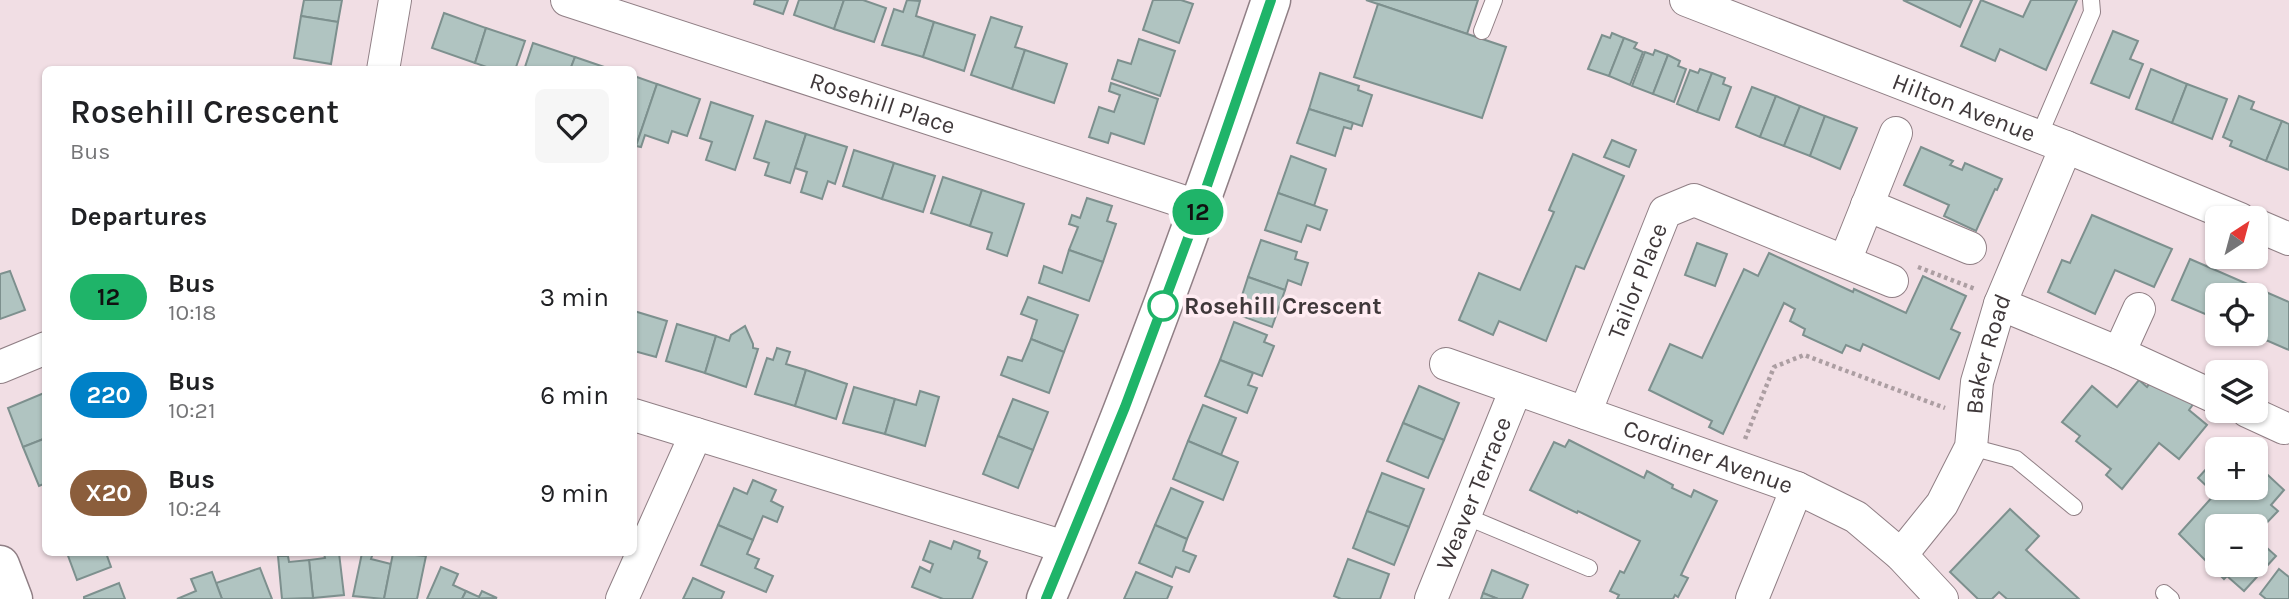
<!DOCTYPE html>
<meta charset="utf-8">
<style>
body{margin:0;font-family:Karla,sans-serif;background:#f6f6f6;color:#202124;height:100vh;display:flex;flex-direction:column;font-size:26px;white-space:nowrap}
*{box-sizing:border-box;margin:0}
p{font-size:23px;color:#757577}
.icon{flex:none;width:38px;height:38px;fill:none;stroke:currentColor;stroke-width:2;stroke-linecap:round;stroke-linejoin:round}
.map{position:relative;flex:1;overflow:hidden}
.panel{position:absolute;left:42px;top:66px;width:595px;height:490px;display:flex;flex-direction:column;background:#fff;border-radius:10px;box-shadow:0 2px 5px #0004}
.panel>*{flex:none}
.badge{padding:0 14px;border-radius:23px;font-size:24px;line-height:46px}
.needle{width:46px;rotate:36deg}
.buttons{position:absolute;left:2205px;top:206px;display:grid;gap:14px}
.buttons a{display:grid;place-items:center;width:63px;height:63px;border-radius:10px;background:#fff;box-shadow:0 2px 5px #0004;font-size:35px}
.map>.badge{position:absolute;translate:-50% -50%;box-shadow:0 0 0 4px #fff}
h2{padding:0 28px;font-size:26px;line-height:63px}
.round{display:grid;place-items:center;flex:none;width:74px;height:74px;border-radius:10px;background:#f6f6f6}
.head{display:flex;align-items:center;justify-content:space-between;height:119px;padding:0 28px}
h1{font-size:33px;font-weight:600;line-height:52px}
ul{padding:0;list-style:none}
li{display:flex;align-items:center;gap:21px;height:98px;padding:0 28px}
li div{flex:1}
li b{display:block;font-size:26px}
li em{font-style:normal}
li .badge{min-width:77px;font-weight:700;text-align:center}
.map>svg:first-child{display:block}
</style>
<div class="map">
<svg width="2289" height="599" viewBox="0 0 2289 599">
<rect width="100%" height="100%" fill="#f1dee4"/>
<g fill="#b0c4c1" stroke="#7d908e" stroke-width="2">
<path d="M304,0H342L338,22L301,16Z"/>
<path d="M755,0H788L783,14L754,4Z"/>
<path d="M799,0H844L834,29L794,15Z"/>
<path d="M844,0H863L886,8L874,42L834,29Z"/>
<path d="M907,0L920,1L916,16L934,22L923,57L882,45L894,9L903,12Z"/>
<path d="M1153,0H1181L1193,4L1179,43L1143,30Z"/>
<path d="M1366,0H1478L1467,34Z"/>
<path d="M1903,0H1972L1960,27Z"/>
<path d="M1981,0L2023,17L2031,0H2077L2046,70L2000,49L1995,61L1961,46Z"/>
<path d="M1378,4L1506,47L1482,118L1354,77Z"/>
<path d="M444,13L486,28L475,63L432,48Z"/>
<path d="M301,16L338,22L331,64L294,58Z"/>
<path d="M991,17L1022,27L1015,47L1025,50L1012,89L971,75Z"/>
<path d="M934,22L975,35L964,71L923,57Z"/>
<path d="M486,28L525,41L515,70H495L475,63Z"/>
<path d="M2113,31L2138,41L2130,59L2143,64L2129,98L2091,83Z"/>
<path d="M1612,33L1624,38L1609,76L1588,69L1602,35L1610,38Z"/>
<path d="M1624,38L1637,43L1634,48L1643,52L1630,85L1609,76Z"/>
<path d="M1139,39L1175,51L1160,96L1112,79L1118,60L1131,64Z"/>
<path d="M533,43L575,57L570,70H524Z"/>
<path d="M1025,50L1067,64L1054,103L1012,89Z"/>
<path d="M1655,50L1668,55L1653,94L1632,86L1645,52L1653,55Z"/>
<path d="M1668,55L1680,61L1678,66L1686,69L1674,102L1653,94Z"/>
<path d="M575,57L613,70H570Z"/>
<path d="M1700,69L1712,73L1697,112L1677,104L1690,70L1698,73Z"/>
<path d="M2151,69L2187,84L2172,123L2136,109Z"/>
<path d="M1320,73L1359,86L1358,90L1372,95L1362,126L1309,109Z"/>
<path d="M1712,73L1725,78L1723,84L1731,87L1719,120L1697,112Z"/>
<path d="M634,76L657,84L636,146L634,145Z"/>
<path d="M1111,83L1158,99L1144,144L1111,133L1108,143L1089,137L1099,107L1114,112L1120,95L1109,91Z"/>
<path d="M657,84L700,99L687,136L672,131L668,143L645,135L641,147L636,146Z"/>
<path d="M2187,84L2227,99L2212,139L2172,123Z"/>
<path d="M1752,87L1776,96L1760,137L1736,127Z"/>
<path d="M1776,96L1800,106L1784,146L1760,137Z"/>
<path d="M2239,96L2254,102L2251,109L2282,121L2266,161L2230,146L2232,141L2223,137Z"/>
<path d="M711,102L753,116L735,170L706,160L712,142L700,138Z"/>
<path d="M1800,106L1825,116L1810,156L1784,146Z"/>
<path d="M1309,109L1353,123L1351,129L1344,127L1335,156L1297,143Z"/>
<path d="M1825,116L1857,128L1840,169L1810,156Z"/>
<path d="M766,121L806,134L790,183L765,175L769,163L754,158Z"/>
<path d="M2282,121L2289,124V170L2266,161Z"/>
<path d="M806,134L847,147L835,184L828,181L822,199L801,192L807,172L795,168Z"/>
<path d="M1612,140L1636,150L1629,167L1604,157Z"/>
<path d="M1921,147L1953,161L1950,165L1962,170L1965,163L2002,179L1997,190L1995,189L1976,231L1944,216L1949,205L1904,185Z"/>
<path d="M854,150L894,163L882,199L843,186Z"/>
<path d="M1573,154L1624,176L1584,269L1576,266L1546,341L1499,321L1493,335L1459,320L1479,273L1520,290L1554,212L1549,210Z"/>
<path d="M1291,156L1326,169L1314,206L1278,193Z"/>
<path d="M894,163L935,176L923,212L882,199Z"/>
<path d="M943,177L982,190L970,226L931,213Z"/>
<path d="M982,190L1024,204L1007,256L987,249L992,233L970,226Z"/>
<path d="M1278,193L1327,210L1320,230L1307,225L1301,242L1265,230Z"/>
<path d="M1087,198L1112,206L1107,221L1116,224L1103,262L1069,250L1078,227L1069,224L1072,215L1080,218Z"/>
<path d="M2092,215L2172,249L2154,287L2115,270L2095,314L2048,292L2062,260L2070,263Z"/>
<path d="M1261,240L1297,252L1295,259L1308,263L1301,285L1288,280L1285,290L1248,277Z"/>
<path d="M1697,243L1727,254L1715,286L1685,275Z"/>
<path d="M1069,250L1103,262L1089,301L1039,283L1044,266L1062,273Z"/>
<path d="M1769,253L1853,292L1854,289L1906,313L1923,276L1966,296L1951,329L1960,333L1939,379L1863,344L1860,351L1846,345L1842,353L1803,335L1805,329L1790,321L1795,309L1784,303L1723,434L1709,427L1712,421L1649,390L1670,344L1702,358L1744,269L1758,276Z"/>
<path d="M2190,259L2289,302V350L2252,334H2256V296H2217V319L2172,300Z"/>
<path d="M10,271L25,310L0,319V274Z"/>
<path d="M1248,277L1285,290L1272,327L1236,314Z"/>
<path d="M1028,297L1078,315L1064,352L1031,339L1037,320L1021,314Z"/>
<path d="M634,311L667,321L656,357L634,351Z"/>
<path d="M1234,322L1267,335L1264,342L1274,346L1262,376L1220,360Z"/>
<path d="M677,324L716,336L705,373L666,361Z"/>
<path d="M745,326L753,344V348L758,349L746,387L705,373L716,336L729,341L731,335Z"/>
<path d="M1031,339L1064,352L1049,393L1001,375L1008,357L1022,361Z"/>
<path d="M777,348L790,352L786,364L806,370L795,406L755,394L767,358L773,360Z"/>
<path d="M1220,360L1253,373L1248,385L1257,388L1247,413L1205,396Z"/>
<path d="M806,370L847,384L836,419L795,406Z"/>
<path d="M2157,373L2194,403L2189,410L2207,425L2179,459L2159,443L2122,489L2106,475L2111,469L2076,441L2080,436L2062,422L2092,386L2117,407L2139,380L2147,387Z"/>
<path d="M1419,386L1459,403L1444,440L1403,423Z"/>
<path d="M854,387L895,399L885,434L843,423Z"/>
<path d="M920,391L939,397L925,446L885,434L895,399L916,405Z"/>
<path d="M44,393L46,438L23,447L8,408Z"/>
<path d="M1013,399L1048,412L1033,450L998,436Z"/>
<path d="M1203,405L1236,418L1221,455L1188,441Z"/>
<path d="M1403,423L1444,440L1428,478L1387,461Z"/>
<path d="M998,436L1033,450L1018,488L983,474Z"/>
<path d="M46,438V483L39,486L23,447Z"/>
<path d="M1569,440L1644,478L1647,471L1673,485L1672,488L1691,497L1694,490L1717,501L1681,575L1688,578L1678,597L1675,595L1673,599H1617L1619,595L1610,591L1620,571L1624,573L1640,541L1578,511L1577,513L1530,490L1554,442L1565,447Z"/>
<path d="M1188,441L1238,462L1223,500L1173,479Z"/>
<path d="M2217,457V488H2256V464L2284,490L2271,505L2278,511L2256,534V527H2217V565H2256V538L2276,556L2244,591L2227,576L2224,579L2179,534L2215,494L2198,478Z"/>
<path d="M1382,473L1424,489L1409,527L1367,511Z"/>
<path d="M753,480L776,490L771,501L783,507L777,522L763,516L753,540L718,525L734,488L747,494Z"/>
<path d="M1171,488L1203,502L1187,539L1155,525Z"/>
<path d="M2010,509L2039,536L2026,550L2079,599H2007L1999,592L1992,599H1978L1950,572Z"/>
<path d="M1367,511L1409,527L1394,565L1353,548Z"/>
<path d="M718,525L753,540L747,554L759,559L755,568L773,576L766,592L701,565Z"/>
<path d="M1155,525L1187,539L1183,551L1196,556L1189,572L1176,567L1172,577L1139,563Z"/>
<path d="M930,541L951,549L954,541L980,551L978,558L987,562L972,599H943L912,587L920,567L930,572L933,564L923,560Z"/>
<path d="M67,553H106L111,567L77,580Z"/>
<path d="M339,553L344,595L313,598L309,560L325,558L324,554Z"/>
<path d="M362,553H373L371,559L391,564L384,599L353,596Z"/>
<path d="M393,553L426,556L417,599H384Z"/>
<path d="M278,556H288L289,562L309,560L313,598L282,599Z"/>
<path d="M1348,559L1389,574L1380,599H1341L1334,596Z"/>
<path d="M441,567L458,574L453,585L466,591L462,599H427Z"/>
<path d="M260,568L272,599H222L216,583Z"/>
<path d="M2279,569L2289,577V599H2266L2260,594Z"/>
<path d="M1492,570L1528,585L1522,599H1498L1483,593Z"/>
<path d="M212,572L222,599H177L196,591L191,579Z"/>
<path d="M1136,572L1172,587L1167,599H1124Z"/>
<path d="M693,578L724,592L721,599H683Z"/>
<path d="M119,583L125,599H84V597Z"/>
<path d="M466,591L479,597L482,591L497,598L462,599Z"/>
<path d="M1483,593L1498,599H1481Z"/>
</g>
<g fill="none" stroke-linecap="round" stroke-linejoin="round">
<defs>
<g id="service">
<path d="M1482,31L1494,0"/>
<path d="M2039,136L2092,12L2091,0"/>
<path d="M1971,447L2016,459L2074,507"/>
<path d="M1465,516L1589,568"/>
<path d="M2164,593L2171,599"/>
</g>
<g id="minor">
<path id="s1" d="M567,0L1200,207"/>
<path id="s2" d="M1686,0L2066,147L2240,219"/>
<path d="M383,70L395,0"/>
<path d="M1867,205L1970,248"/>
<path d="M2256,225L2289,239"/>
<path d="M1845,261L1896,133"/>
<path d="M2000,304L2119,353L2217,398"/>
<path d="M2119,353L2139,309"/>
<path id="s3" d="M1446,364L1797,488L1856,517L1901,555L1942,599"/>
<path d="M0,367L46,348"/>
<path d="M2247,411L2284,428"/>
<path id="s4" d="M1585,413L1665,212L1694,200L1892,281"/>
<path d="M634,415L1068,548"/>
<path id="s5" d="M1901,555L1942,504L1971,447L1977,382L2000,304L2066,147"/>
<path d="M622,599L696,434"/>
<path id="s6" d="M1431,599L1516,389"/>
<path d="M1752,599L1797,488"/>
</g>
<g id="tertiary">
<path d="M0,565L13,599"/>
<path d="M1046,599C1130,402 1202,202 1271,0"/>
</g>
</defs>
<use href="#service" stroke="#907f85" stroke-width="18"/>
<use href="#minor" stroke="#907f85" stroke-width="34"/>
<use href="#tertiary" stroke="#907f85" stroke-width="41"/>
<g stroke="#ac9ea2" stroke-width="4.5" stroke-dasharray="3.5 3.5" stroke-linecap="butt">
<path d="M1918,267L1975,289"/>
<path d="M1745,439L1774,367L1804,355L1945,408"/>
</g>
<use href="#service" stroke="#fff" stroke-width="16"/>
<use href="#minor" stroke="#fff" stroke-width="32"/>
<use href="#tertiary" stroke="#fff" stroke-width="38"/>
</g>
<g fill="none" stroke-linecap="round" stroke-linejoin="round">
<defs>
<path id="line" d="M1046,599L1125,407L1200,206L1271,0"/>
</defs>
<use href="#line" stroke="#fff" stroke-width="16"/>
<use href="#line" stroke="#1fb469" stroke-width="10"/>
</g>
<circle fill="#fff" stroke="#1fb469" stroke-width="3.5" cx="1163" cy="306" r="14"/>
<g text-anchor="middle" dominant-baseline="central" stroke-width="7" stroke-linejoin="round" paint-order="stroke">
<g font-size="24" fill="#3f383a" stroke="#ffecf2">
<text stroke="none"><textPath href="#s1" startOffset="332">Rosehill Place</textPath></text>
<text stroke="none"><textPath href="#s2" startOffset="298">Hilton Avenue</textPath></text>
<text stroke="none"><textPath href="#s4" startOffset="142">Tailor Place</textPath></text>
<text stroke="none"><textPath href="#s5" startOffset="224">Baker Road</textPath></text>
<text stroke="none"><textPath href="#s3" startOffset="278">Cordiner Avenue</textPath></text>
<text stroke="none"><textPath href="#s6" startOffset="114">Weaver Terrace</textPath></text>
</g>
<g font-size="24" font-weight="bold" fill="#3f383a" stroke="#ffecf2" text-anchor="start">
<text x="1184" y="306">Rosehill Crescent</text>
</g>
</g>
</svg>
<div class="buttons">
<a><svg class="needle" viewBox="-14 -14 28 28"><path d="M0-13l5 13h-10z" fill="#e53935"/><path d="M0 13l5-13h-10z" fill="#757577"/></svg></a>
<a><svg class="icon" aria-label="locate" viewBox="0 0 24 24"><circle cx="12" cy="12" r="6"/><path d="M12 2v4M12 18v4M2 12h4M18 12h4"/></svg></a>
<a><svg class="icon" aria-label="layers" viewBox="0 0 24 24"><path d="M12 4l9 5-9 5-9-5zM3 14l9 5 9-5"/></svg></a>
<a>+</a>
<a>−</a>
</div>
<b class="badge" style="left:1198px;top:212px;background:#1fb469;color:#111">12</b>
<section class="panel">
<div class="head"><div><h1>Rosehill Crescent</h1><p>Bus</p></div><a class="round"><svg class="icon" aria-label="heart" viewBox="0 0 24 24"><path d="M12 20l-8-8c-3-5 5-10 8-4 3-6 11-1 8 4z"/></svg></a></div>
<h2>Departures</h2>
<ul>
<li><span class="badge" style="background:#1fb469;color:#111">12</span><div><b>Bus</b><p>10:18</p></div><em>3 min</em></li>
<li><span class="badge" style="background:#0081c7;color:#fff">220</span><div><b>Bus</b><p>10:21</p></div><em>6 min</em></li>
<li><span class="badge" style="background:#8b5e3c;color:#fff">X20</span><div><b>Bus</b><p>10:24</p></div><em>9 min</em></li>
</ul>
</section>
</div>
